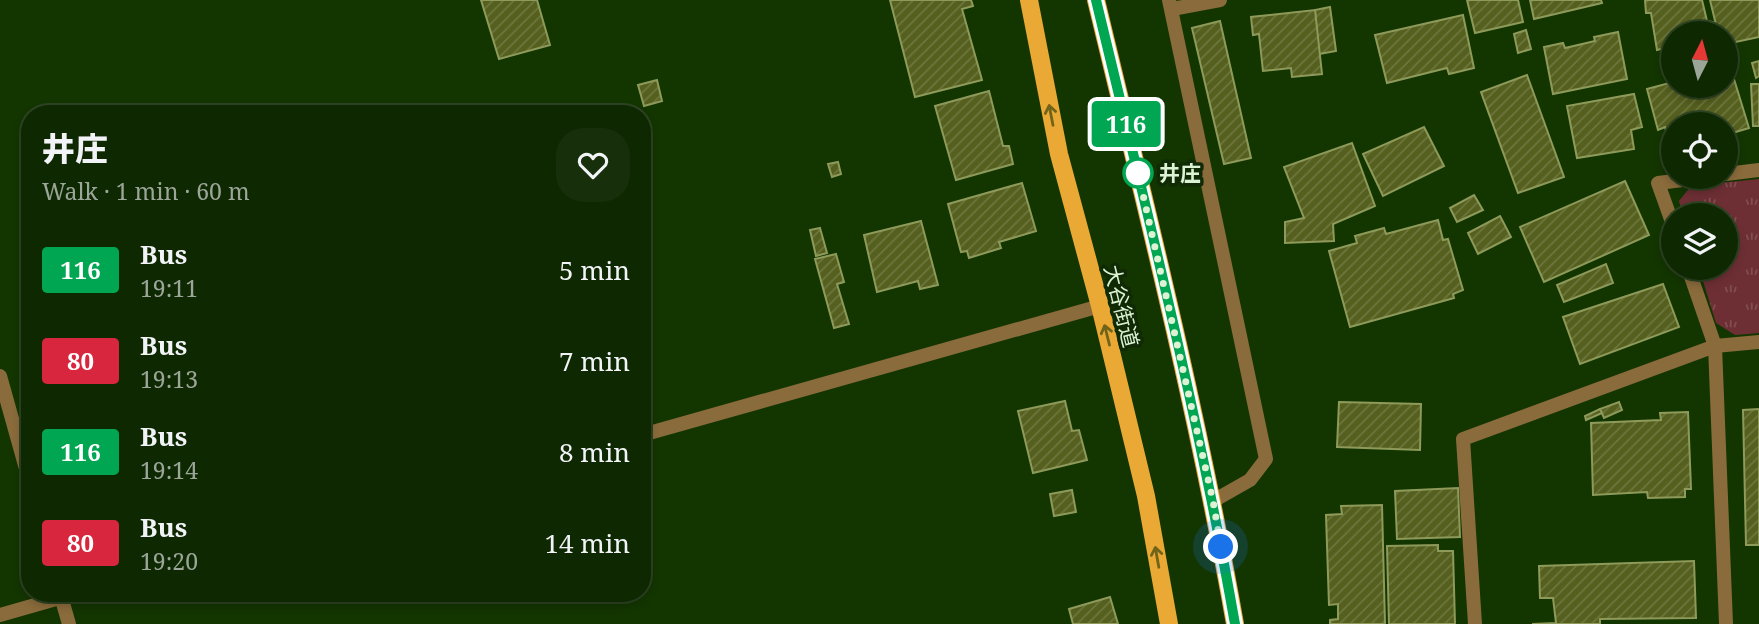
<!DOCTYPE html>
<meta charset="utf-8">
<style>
body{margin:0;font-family:"Noto Serif","Noto Sans JP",serif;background:#17300b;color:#f1f3f6;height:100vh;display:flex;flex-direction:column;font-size:26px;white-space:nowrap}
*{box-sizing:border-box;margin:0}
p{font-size:23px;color:#9ba699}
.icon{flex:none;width:38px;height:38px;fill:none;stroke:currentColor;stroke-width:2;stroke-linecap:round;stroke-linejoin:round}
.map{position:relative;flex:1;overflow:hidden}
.panel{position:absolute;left:21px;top:105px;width:630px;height:497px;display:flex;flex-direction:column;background:#0e2801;border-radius:28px;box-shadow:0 4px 10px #0003,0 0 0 2px #2e4423}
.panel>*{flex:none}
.badge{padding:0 14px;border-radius:5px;font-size:24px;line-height:46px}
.needle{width:46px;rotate:6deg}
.fabs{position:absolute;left:1661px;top:21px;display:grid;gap:14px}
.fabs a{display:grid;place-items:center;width:77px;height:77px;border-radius:50%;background:#0e2801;box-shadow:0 4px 10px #0003,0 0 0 2px #2e4423;font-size:35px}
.you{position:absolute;width:35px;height:35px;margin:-18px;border:5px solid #fff;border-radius:50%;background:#1a73e8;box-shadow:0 0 0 10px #1a73e833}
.map>.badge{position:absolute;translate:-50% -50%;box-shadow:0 0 0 4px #fff}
.round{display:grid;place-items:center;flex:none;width:74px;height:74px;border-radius:28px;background:#17300b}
.overview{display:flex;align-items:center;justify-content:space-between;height:119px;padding:0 21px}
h1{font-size:33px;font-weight:800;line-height:52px}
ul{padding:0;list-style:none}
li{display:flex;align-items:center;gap:21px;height:91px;padding:0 21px}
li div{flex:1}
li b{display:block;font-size:26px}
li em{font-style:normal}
li .badge{min-width:77px;font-weight:700;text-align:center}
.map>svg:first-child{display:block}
</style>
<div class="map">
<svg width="1759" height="624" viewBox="0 0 1759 624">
<defs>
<pattern id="park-tufts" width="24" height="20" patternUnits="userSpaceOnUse" patternTransform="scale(1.75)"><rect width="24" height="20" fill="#6d2f34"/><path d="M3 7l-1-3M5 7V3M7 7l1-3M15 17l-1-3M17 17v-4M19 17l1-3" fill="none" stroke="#814e50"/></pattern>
<pattern id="building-hatch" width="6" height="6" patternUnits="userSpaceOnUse" patternTransform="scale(1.75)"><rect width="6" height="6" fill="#555f1e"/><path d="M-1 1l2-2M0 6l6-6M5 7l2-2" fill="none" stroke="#6d763e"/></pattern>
</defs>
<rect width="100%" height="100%" fill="#133601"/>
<path fill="url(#park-tufts)" d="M1759,179V333L1735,335L1716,323L1699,268H1726V215H1683L1679,201L1691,186Z"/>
<g fill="url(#building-hatch)" stroke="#8e9a5a" stroke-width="2">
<path d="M481,0H537L550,45L499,59Z"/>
<path d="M890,0H971L973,6L962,9L982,80L915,97Z"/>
<path d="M1467,0H1518L1523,22L1475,33Z"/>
<path d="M1530,0H1601L1602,3L1534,19Z"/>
<path d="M1645,0H1702L1707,21L1713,22L1714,33H1673V46L1657,50L1651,13H1646Z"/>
<path d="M1710,0H1759V37L1726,44V33H1718Z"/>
<path d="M1330,7L1336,51L1319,54L1315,10Z"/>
<path d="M1315,10L1322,74L1292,77L1291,68L1263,71L1259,34L1253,35L1251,17Z"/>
<path d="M1463,15L1474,68L1449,74L1447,68L1387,83L1375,35Z"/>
<path d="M1220,21L1251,158L1224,164L1192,28Z"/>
<path d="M1526,30L1531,49L1518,53L1514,34Z"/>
<path d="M1618,32L1627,79L1553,94L1544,47L1563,43L1565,48L1595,41L1594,37Z"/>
<path d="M1759,61V76L1756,78L1752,63Z"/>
<path d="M1730,66L1749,128L1726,135V124H1673V144L1670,145L1665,127L1658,130L1647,89L1673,82V86H1726V67Z"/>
<path d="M1527,75L1564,177L1518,193L1481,92Z"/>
<path d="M657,80L662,101L644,106L638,85Z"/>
<path d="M1751,84H1759V126H1753Z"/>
<path d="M989,91L1003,146H1009L1013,164L956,180L935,106Z"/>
<path d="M1634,94L1642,127L1631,130L1634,149L1577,158L1567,106Z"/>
<path d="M1424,127L1444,166L1383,196L1363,154Z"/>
<path d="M1352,143L1375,206L1333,224L1334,241L1285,243V222L1304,218L1284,167Z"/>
<path d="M838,162L841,174L832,177L828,164Z"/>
<path d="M1625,181L1649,235L1544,282L1520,227Z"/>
<path d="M1022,183L1036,231L999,242L1001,248L969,258L967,251L961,252L948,204Z"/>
<path d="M1474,195L1483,210L1457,222L1450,208Z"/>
<path d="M1500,216L1511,237L1478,254L1468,233Z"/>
<path d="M1438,220L1443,240L1448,239L1463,290L1453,294L1454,298L1350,327L1329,251L1357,243L1355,236L1384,228L1386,234Z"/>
<path d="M921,221L938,285L920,289L918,281L877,292L864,235Z"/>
<path d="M820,228L827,253L816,256L810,230Z"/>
<path d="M836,254L844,282L837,284L849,324L834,328L815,259Z"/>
<path d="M1606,264L1613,283L1564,302L1557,285Z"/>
<path d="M1663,284L1679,327L1580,364L1563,317Z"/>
<path d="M1065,401L1072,431L1079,430L1087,460L1033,473L1018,411Z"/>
<path d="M1339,402L1421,404L1420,450L1337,447Z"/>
<path d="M1619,402L1622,410L1604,418L1600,409Z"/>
<path d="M1600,409L1602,413L1586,420L1585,416Z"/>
<path d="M1759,409V545H1746L1743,410Z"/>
<path d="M1688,412L1691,489H1685V497L1648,498L1647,492L1593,495L1591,423L1661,420L1660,413Z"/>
<path d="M1458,488L1460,537L1397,539L1395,491Z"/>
<path d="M1072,490L1076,512L1054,516L1050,494Z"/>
<path d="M1382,505L1385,624H1330V620L1338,619V604L1329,605L1326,515L1342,514L1341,506Z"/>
<path d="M1438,545V551H1453L1455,624H1389L1387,546Z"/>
<path d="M1694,561L1696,618L1600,619V624H1532L1556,623L1553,598H1540L1539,566Z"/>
<path d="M1110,597L1118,624H1073L1069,609Z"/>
</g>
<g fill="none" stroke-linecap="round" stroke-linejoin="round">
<g stroke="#8a6b3b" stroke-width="14">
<path d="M1169,0L1266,459L1250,480L1213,501"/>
<path d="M1172,9L1220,0"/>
<path d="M1726,174L1759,170"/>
<path d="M1673,225L1658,183L1707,177"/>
<path d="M1688,268L1715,346L1726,624"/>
<path d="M1475,624L1463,439L1715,346L1759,342"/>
</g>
<g stroke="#8a6b3b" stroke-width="14">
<path d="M0,376L30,483"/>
<path d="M642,435L1100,306"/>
<path d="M60,593L69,624"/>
<path d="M0,615L77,593"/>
</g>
<g stroke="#e9a934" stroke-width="18">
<path d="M1029,0L1059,154L1100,306L1146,496L1169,624"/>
<path d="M1096,0C1146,207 1198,414 1235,624"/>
</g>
</g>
<defs><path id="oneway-shaft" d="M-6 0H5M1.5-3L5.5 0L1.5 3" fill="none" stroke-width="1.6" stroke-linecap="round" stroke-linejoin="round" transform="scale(1.75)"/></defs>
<g stroke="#71631a">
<use href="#oneway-shaft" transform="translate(1051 115) rotate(-101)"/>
<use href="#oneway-shaft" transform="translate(1107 335) rotate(-104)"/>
<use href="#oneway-shaft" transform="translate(1157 557) rotate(-100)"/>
</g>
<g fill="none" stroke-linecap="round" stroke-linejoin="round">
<defs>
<path id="line" d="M1096,0C1146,207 1198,414 1235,624"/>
</defs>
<use href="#line" stroke="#fff" stroke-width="16"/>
<use href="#line" stroke="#00a651" stroke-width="10"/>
<path stroke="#ddf2d5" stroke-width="7" stroke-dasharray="0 12.6" d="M1138,173L1213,501L1221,547"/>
</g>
<circle fill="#fff" stroke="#00a651" stroke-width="3.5" cx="1138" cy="173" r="14"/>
<g text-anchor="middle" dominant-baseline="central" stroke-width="7" stroke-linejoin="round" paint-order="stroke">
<g font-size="21" font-weight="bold" fill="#ddf2d5" stroke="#0f2a04" text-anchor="start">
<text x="1159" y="173">井庄</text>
</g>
<g font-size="21" fill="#ddf2d5" stroke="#0f2a04">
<text transform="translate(1122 306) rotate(76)">大谷街道</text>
</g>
</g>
</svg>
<div class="fabs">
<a><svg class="needle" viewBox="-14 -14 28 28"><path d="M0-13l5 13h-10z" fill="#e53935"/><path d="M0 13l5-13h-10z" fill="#9ba699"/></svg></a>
<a><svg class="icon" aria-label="locate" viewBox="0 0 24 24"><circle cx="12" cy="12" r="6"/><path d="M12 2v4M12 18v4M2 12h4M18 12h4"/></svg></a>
<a><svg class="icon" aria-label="layers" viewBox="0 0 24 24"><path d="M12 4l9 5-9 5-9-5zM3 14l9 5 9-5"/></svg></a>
</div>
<div class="you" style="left:1221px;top:547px"></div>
<b class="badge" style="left:1126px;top:124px;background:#00a651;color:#fff">116</b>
<section class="panel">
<div class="overview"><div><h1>井庄</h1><p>Walk · 1 min · 60 m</p></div><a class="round"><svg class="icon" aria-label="heart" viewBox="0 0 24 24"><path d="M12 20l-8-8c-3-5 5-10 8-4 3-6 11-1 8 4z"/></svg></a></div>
<ul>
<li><span class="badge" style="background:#00a651;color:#fff">116</span><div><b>Bus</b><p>19:11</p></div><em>5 min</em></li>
<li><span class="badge" style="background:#d7263d;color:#fff">80</span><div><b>Bus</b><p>19:13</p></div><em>7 min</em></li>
<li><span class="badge" style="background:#00a651;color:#fff">116</span><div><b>Bus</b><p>19:14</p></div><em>8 min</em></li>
<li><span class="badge" style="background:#d7263d;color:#fff">80</span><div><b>Bus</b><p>19:20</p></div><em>14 min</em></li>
</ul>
</section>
</div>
